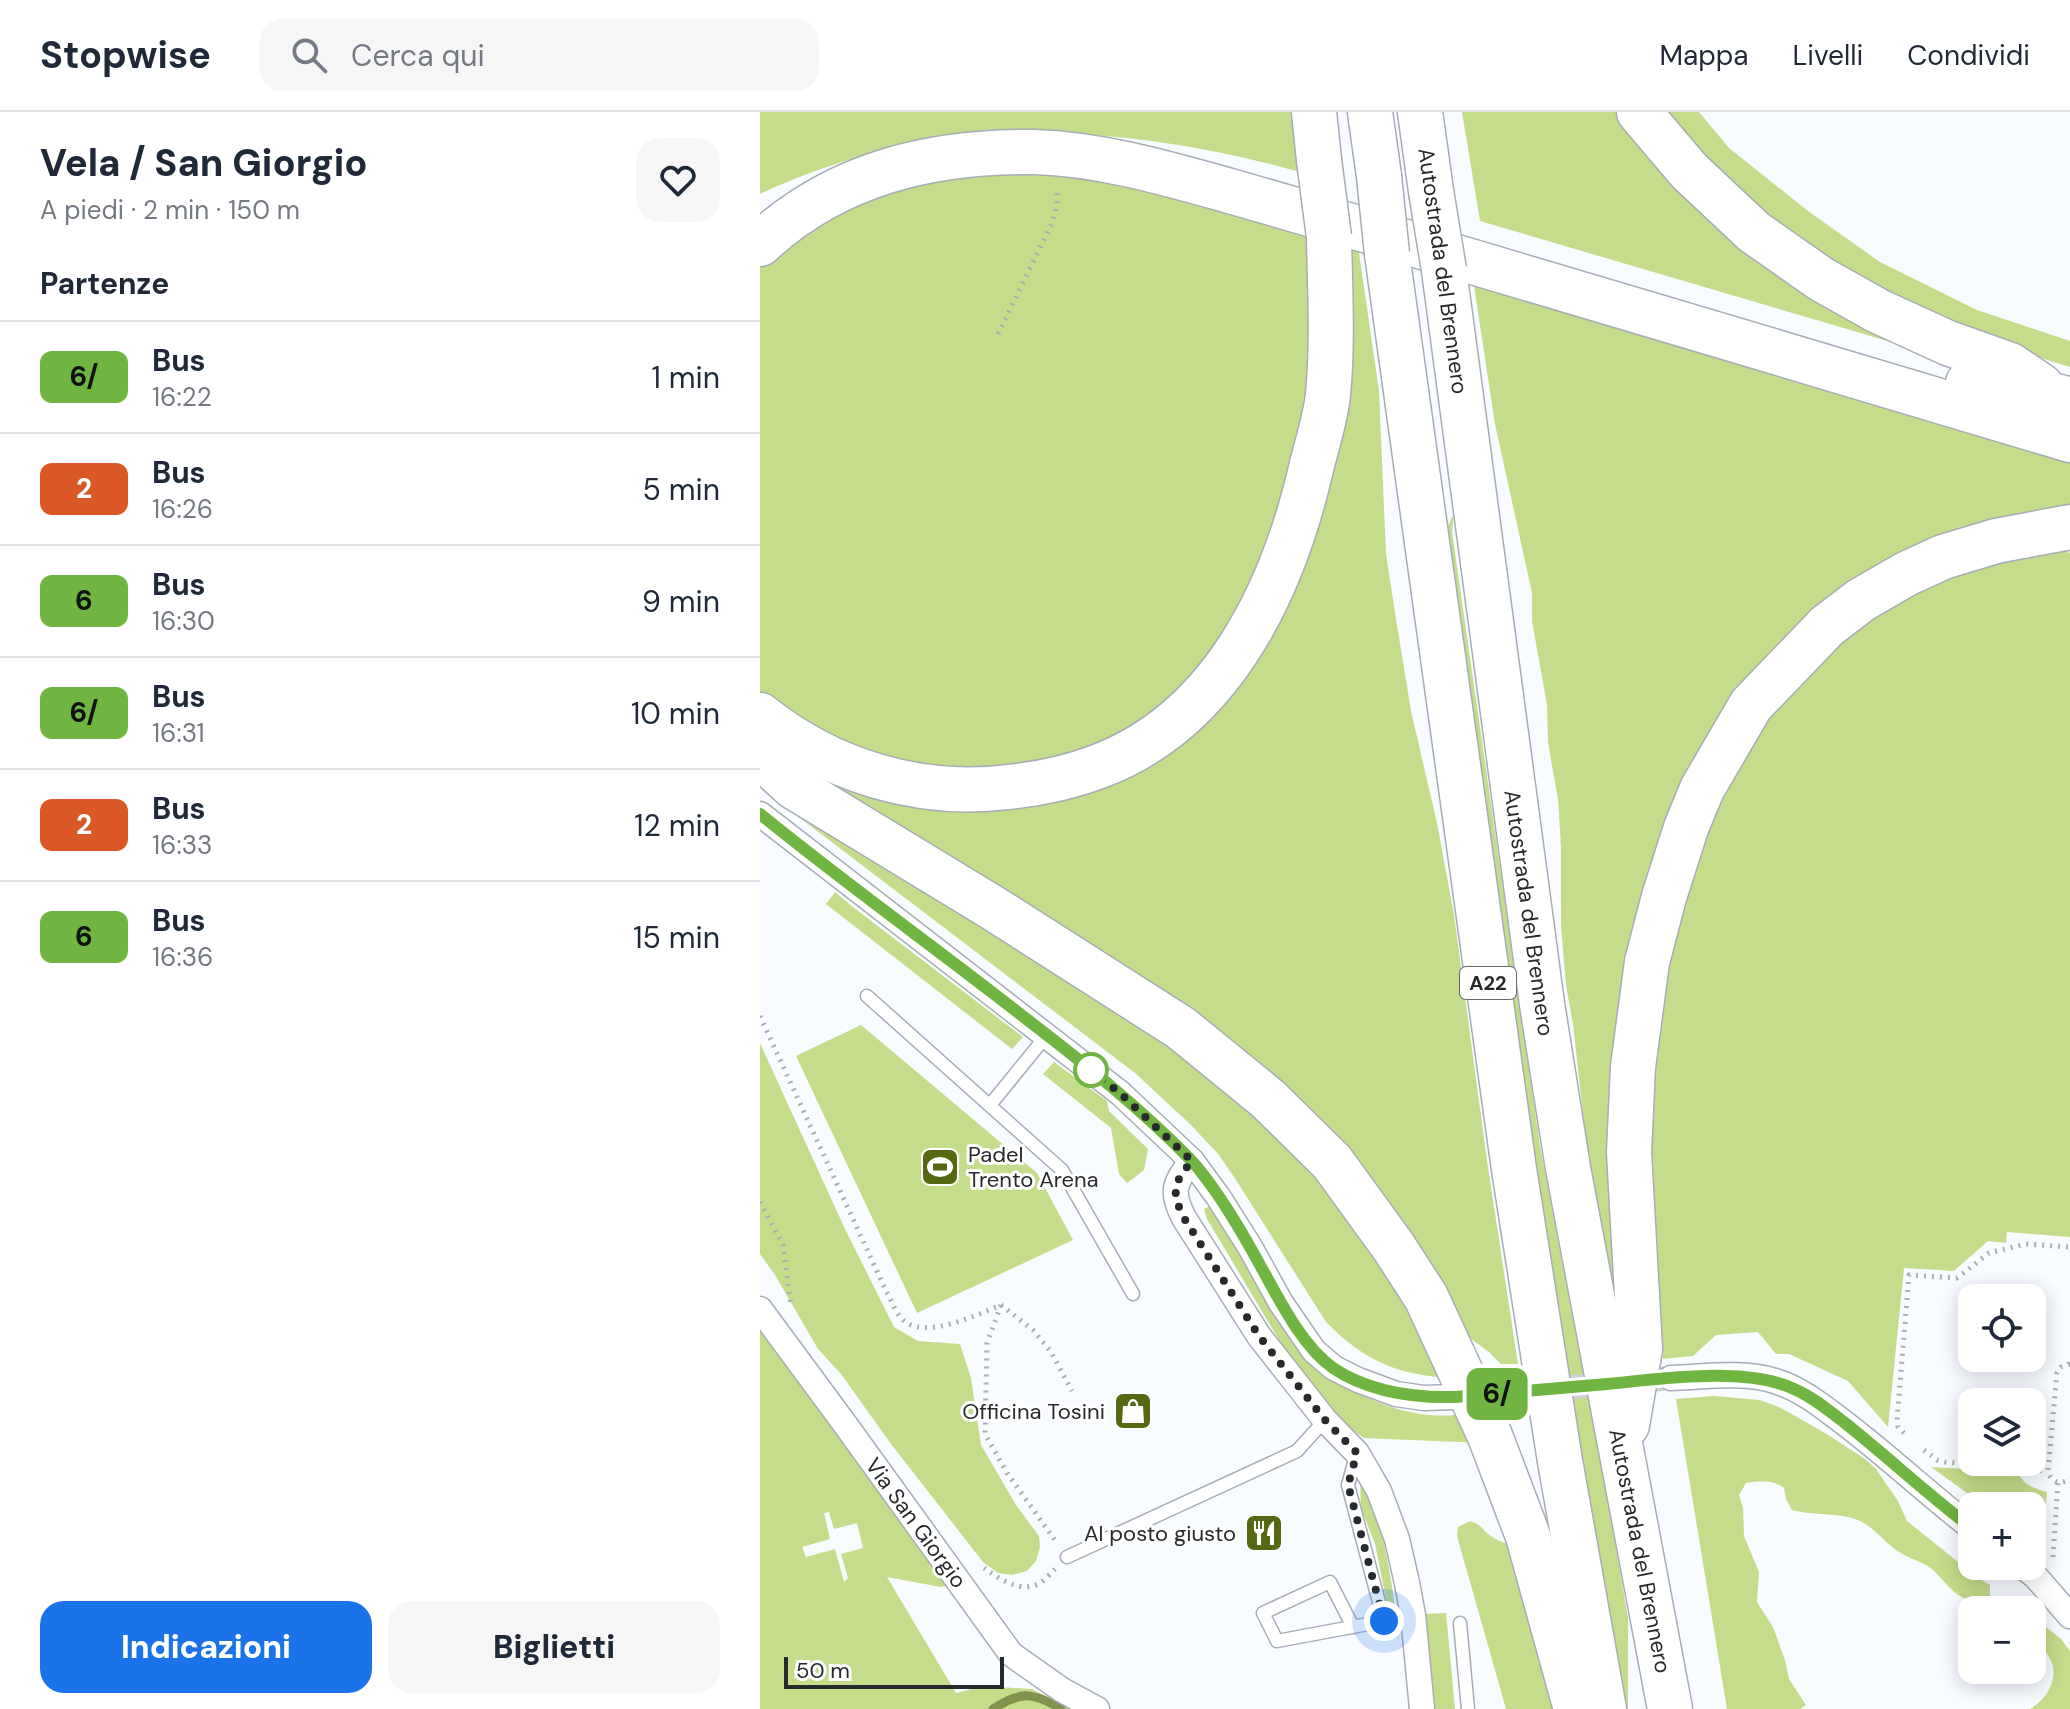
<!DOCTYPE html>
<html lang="it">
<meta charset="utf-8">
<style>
body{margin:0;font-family:"DM Sans",sans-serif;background:#f6f6f7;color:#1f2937;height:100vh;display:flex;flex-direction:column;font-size:30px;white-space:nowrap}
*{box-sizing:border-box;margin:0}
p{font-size:26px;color:#747a83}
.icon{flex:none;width:44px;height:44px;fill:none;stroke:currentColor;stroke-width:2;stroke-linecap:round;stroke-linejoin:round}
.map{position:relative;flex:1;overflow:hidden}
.details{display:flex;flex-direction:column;background:#fff;width:760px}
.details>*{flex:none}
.badge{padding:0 16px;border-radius:12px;font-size:28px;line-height:52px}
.controls{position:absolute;left:1198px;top:1172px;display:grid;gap:16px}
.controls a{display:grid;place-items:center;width:88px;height:88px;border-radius:16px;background:#fff;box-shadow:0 4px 20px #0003;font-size:40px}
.scale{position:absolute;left:24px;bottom:20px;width:220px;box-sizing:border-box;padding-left:8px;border:4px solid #272a2d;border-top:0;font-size:22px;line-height:28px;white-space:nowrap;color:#272a2d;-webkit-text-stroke:6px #fff;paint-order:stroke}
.you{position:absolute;width:40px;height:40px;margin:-20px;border:6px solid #fff;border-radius:50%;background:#1a73e8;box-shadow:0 0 0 12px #1a73e833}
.map>.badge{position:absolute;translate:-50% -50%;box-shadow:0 0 0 4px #fff}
h2{padding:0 40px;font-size:30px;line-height:72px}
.round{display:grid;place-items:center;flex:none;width:84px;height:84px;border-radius:24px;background:#f6f6f7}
.summary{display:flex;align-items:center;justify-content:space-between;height:136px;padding:0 40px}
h1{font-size:38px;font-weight:800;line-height:60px}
.button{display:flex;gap:16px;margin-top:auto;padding:16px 40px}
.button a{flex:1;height:92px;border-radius:24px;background:#1a73e8;color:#fff;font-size:32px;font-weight:800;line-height:92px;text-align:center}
.button a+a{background:#f6f6f7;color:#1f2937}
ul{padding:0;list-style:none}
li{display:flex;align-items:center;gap:24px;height:112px;padding:0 40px;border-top:2px solid #e0e1e3}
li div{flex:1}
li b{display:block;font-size:30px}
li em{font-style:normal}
li .badge{min-width:88px;font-weight:700;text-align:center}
header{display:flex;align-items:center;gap:48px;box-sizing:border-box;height:112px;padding:0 40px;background:#fff;border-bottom:2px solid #e0e1e3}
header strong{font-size:38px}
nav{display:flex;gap:44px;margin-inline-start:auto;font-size:28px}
.search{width:560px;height:72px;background:#f6f6f7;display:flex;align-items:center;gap:20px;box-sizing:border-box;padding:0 28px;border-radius:24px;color:#747a83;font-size:30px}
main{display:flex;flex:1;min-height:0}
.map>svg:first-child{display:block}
</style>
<header>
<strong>Stopwise</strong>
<div class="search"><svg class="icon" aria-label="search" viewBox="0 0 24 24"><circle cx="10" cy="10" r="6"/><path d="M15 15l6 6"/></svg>Cerca qui</div>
<nav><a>Mappa</a><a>Livelli</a><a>Condividi</a></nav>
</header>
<main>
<section class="details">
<div class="summary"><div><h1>Vela / San Giorgio</h1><p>A piedi · 2 min · 150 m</p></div><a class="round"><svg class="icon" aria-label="heart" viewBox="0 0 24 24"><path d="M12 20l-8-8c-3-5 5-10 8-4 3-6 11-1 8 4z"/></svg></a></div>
<h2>Partenze</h2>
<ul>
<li><span class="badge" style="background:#70b442;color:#111">6/</span><div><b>Bus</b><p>16:22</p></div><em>1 min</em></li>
<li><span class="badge" style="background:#db5826;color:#fff">2</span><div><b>Bus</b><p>16:26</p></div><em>5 min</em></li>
<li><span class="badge" style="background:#70b442;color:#111">6</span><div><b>Bus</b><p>16:30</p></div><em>9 min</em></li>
<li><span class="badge" style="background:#70b442;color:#111">6/</span><div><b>Bus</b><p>16:31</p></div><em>10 min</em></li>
<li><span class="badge" style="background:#db5826;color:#fff">2</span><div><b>Bus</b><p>16:33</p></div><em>12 min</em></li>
<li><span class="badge" style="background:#70b442;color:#111">6</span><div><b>Bus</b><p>16:36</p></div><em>15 min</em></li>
</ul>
<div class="button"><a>Indicazioni</a><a>Biglietti</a></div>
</section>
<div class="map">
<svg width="1310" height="1597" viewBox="0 0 1310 1597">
<rect width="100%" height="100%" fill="#f8fbff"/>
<g fill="#c5dc8a" fill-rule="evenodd">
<path d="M0,0H537L544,61C358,9 173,0 0,82Z"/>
<path d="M702,0H864L884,25L1233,260L720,109Z"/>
<path d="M886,0H939L969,36L1048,99L1120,150L1217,198L1310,229V255L1246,235L1064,157Z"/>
<path d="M318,54L552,121L555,208L537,357L474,515L394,607L277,661L130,657L0,586V143L130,67Z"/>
<path d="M579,128L598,134L619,279L626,442L636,507L651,599L677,711L694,803L727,1049L761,1272L729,1240L692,1213L575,1038L103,706L0,612L270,684L495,544Z"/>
<path d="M713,167L1310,341V393L1253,406L980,587L848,1046L854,1168L847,1171L832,1082L813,912L806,873L801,814V735L798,687L788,631L787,593L772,509V481L735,312Z"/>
<path d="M694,401L692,420L780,1034L852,1413L868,1506V1597H864L776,1104L684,423Z"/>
<path d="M1303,433L1310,442V1125L1247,1120L1246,1131L1228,1129L1194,1159L1144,1156L1128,1315L1088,1269L1029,1242H1016L998,1220L956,1223L933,1244L903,1247L882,1143L887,887L963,662L1058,540L1176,464Z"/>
<path d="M27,696L423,935L576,1074L692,1266C639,1264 603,1248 566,1210L476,1068L459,1043L430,1012L375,961Z"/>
<path d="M75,780L89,792L263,925L252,937L66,792Z"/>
<path d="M101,913L277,1061L313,1128L157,1201L36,944Z"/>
<path d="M0,931L85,1117L134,1215L158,1229L200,1232L211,1266L221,1333L256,1393L279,1424L280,1435L276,1449L267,1459L252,1463L238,1461L223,1450L131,1332L81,1262L58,1237L15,1163L0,1142Z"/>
<path d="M294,950L347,989L349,999L388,1037L384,1058L367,1071L359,1062L351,1016L283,962Z"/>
<path d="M450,1094L580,1272C620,1294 662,1310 708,1301L722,1331L604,1326L587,1314L558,1283L528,1243L447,1107L444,1097Z"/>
<path d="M0,1213L191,1473L181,1475L127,1465L196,1581L223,1574L272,1577L310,1597H0ZM69,1400L74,1417L97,1411L103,1436L81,1442L88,1466L84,1470L75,1437L46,1445L42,1435L70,1427L64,1401Z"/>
<path d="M954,1284L1000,1288L1021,1296L1065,1321L1105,1347L1116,1357L1138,1389L1147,1409L1218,1466L1230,1473V1485C1200,1496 1191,1475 1173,1458C1164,1450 1150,1447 1139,1440C1126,1432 1115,1416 1100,1409C1081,1400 1053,1404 1032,1398L1026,1387L1024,1376C1012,1367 1001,1369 986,1371L979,1383L983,1396L984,1424L999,1460L997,1490L1013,1515L1025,1548L1029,1567L1046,1593L1040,1597H967L916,1287Z"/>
<path d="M1171,1355L1257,1360C1263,1372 1274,1377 1287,1380L1282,1433L1272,1427V1394H1225Z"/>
<path d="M600,1366L623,1424L632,1474L639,1530L626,1487L615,1432L601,1396Z"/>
<path d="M710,1409C719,1412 721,1415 727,1421C736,1429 748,1432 759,1436L799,1597H746L697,1424L698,1415Z"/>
<path d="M686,1501L695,1597H672L665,1502Z"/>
<path d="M1272,1510L1281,1511L1301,1527L1310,1539V1597H1270C1289,1586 1301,1563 1288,1543C1284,1537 1274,1530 1272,1523C1270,1519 1272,1515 1272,1510Z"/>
</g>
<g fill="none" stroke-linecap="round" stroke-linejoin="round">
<path stroke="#81934e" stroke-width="9" d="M233,1597C260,1579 274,1580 301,1597"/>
<path stroke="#ced1d5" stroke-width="24" stroke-dasharray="24 12" stroke-linecap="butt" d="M702,1285L911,1266"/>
<defs>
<g id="lane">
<path d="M107,884L302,1058L373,1182"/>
<path d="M230,993L287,923"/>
<path d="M307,1445L537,1339L565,1308"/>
<path d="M700,1511L708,1597"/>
<path d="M593,1515L570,1470L503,1501L517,1529L624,1509L588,1373L596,1344"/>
</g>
<g id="street">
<path d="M0,702L360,981L432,1049L459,1086L490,1135L521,1191L554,1239L574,1256L598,1268L636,1282L664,1286L695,1285"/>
<path d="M432,1049C413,1071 411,1081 424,1106L499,1224L565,1308L597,1341L619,1379L637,1427L647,1471L653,1503L662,1597"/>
<path d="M0,1197L87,1315L251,1542L302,1578L337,1597"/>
<path d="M911,1266C944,1265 983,1259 1015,1269C1041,1277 1062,1294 1083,1310C1128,1344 1168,1382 1212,1416"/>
<path d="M1262,1454L1275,1464L1310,1504"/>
</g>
<g id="highway">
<path d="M554,0L559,48"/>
<path d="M610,0L619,64"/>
<path d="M660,0L671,79"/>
<path d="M879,0L929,59L994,120L1061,167L1118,199L1188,231L1250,253L1281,274"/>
<path d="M0,132C76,61 172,39 274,40C341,42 406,61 470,79C523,94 576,110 629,125C856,191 1083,261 1310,328"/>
<path d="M627,142L754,1057L800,1349L844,1597"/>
<path d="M684,158L782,892L808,1056L910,1597"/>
<path d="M1208,271L1246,283L1296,284L1310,288"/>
<path d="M0,603C70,659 159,686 248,675C278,672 308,666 337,655C459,610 520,484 549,365C555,338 565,310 568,283C573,230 570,178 569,125"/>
<path d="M0,644L34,675L233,796L421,916L508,987L572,1050L633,1134L666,1185L730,1324L768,1424L816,1597"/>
<path d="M867,1313L880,1237L869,1040L873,955L887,850L904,785L926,716L942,677L991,593L1067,514L1101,488L1146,462L1183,445L1236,429L1310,415"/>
</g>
</defs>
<use href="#lane" stroke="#a6adb7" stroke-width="15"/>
<use href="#street" stroke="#a6adb7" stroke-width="27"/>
<use href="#highway" stroke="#a6adb7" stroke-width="47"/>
<g stroke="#abaeb1" stroke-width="5" stroke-dasharray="2 6" stroke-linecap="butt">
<path d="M238,222L293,109L297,92V76"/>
<path d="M0,904L126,1179C131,1187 135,1200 142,1207C164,1229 215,1203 239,1194"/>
<path d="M0,1090L23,1133L31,1195"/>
<path d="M241,1193L227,1231L225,1322L247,1361L297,1431"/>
<path d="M241,1193L273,1218L291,1240L312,1279"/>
<path d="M1309,1252L1310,1244"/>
<path d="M1310,1252L1301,1255L1297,1261L1288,1359C1290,1370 1301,1374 1310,1366"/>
<path d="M1144,1321L1138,1315L1137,1308L1149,1163L1197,1166L1229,1141L1266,1132L1310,1135"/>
<path d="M1164,1338L1177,1348L1185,1350L1288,1359"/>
<path d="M1293,1445L1298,1370"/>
<path d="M224,1456C239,1467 262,1482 280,1471C285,1468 291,1461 295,1457"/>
</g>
<use href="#lane" stroke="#fff" stroke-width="12"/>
<use href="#street" stroke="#fff" stroke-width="24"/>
<use href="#highway" stroke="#fff" stroke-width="44"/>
<defs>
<g id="highway-bridge">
<path d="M559,48L569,125"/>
<path d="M619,64L627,142"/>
<path d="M671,79L684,158"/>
</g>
</defs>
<use href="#highway-bridge" stroke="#a6adb7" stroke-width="47" stroke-linecap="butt"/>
<use href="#highway-bridge" stroke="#fff" stroke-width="44"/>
</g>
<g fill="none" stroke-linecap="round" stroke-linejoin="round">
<defs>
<path id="line" d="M0,702C87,773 180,839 269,909C325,952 380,996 430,1047C455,1074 482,1120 500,1153C519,1187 541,1233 573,1256C609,1280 652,1286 695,1285C746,1281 796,1276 847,1272C900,1267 986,1254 1034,1277C1053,1285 1069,1299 1085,1311C1128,1345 1168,1383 1212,1416"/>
</defs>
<use href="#line" stroke="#fff" stroke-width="18"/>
<use href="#line" stroke="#70b442" stroke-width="12"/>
<path stroke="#272a2d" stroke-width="8" stroke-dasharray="0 14.4" d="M331,958L360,981L432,1049C413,1071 411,1080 424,1106L499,1224L565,1308L597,1341L588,1373L624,1509"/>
</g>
<defs>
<symbol id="stadium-square" viewBox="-11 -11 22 22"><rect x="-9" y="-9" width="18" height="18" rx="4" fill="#566812" stroke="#fff"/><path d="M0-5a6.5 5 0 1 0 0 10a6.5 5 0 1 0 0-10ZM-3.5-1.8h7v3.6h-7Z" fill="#fff"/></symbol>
<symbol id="shop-square" viewBox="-11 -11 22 22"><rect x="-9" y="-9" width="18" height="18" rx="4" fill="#566812" stroke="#fff"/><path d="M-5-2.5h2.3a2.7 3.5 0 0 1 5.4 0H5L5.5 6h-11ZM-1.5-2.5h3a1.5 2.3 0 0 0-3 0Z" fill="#fff"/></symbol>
<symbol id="restaurant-square" viewBox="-11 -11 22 22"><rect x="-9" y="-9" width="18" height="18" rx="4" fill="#566812" stroke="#fff"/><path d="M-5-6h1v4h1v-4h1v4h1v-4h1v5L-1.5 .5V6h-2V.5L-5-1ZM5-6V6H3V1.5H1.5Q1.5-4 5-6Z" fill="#fff"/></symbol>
</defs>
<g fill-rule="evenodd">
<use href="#stadium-square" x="158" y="1033" width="44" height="44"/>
<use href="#shop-square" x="351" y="1277" width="44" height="44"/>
<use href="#restaurant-square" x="482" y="1399" width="44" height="44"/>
</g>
<circle fill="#fff" stroke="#70b442" stroke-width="4" cx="331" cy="958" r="16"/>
<g text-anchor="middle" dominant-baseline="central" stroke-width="6" stroke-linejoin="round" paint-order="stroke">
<rect fill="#fff" stroke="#686a6c" stroke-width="2" x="700" y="855" width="56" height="32" rx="6"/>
<g font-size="20" font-weight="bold" fill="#272a2d">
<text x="728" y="871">A22</text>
</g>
<g font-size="22" fill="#272a2d" stroke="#fff">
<text transform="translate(683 159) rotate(82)">Autostrada del Brennero</text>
<text transform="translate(769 801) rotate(82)">Autostrada del Brennero</text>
<text transform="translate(156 1411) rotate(54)">Via San Giorgio</text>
<text transform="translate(880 1439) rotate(79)">Autostrada del Brennero</text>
</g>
<g font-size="22" fill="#272a2d" stroke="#fff" text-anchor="end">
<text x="208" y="1042" text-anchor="start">Padel<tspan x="208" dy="25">Trento Arena</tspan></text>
<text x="345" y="1299">Officina Tosini</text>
<text x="476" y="1421">Al posto giusto</text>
</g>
</g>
</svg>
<div class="controls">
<a><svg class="icon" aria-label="locate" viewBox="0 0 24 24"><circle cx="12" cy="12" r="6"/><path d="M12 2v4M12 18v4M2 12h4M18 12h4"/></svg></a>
<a><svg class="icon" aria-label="layers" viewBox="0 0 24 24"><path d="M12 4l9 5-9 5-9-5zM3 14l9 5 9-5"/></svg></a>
<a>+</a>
<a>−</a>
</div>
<div class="scale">50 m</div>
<div class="you" style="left:624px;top:1509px"></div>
<b class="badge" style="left:737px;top:1282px;background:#70b442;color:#111">6/</b>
</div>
</main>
